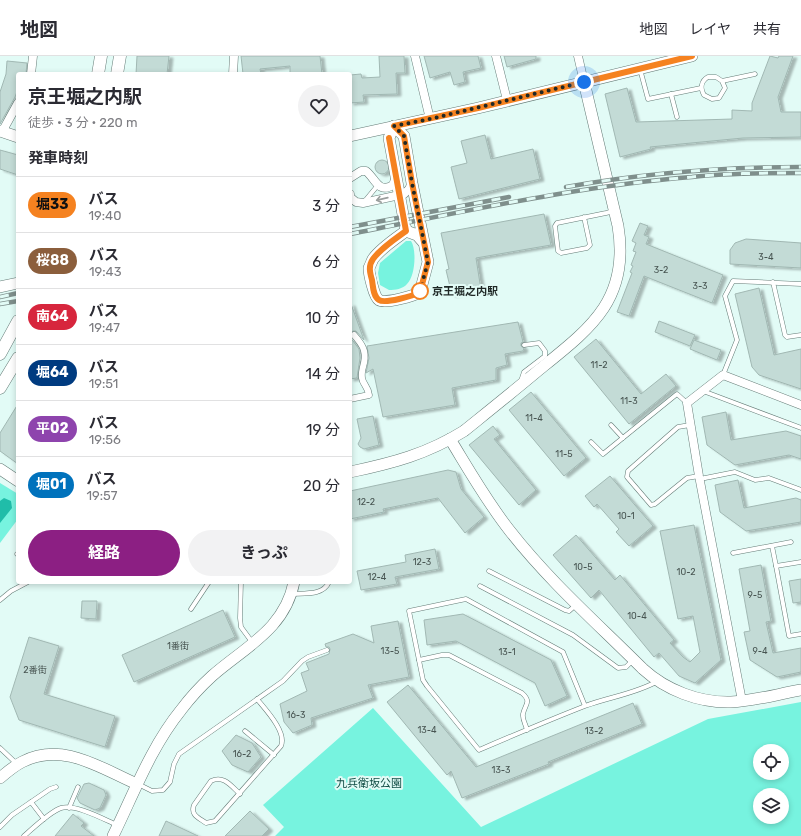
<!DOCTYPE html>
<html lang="ja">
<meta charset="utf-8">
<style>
body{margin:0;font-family:Rubik,"Noto Sans JP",sans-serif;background:#f2f2f3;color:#2b2b33;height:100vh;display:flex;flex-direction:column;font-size:15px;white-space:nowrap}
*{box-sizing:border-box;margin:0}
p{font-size:13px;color:#7c7c81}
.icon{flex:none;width:22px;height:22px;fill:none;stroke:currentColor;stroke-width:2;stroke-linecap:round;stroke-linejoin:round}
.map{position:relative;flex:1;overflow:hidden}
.details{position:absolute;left:16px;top:16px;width:336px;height:512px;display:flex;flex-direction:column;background:#fff;border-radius:4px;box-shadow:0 2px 6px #0003}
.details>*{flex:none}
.badge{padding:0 8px;border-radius:13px;font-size:14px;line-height:26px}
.controls{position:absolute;left:753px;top:688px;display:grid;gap:8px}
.controls a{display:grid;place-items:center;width:36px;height:36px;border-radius:50%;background:#fff;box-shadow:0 2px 6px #0003;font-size:20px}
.you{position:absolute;width:20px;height:20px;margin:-10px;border:3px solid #fff;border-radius:50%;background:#1a73e8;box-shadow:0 0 0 6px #1a73e833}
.map>.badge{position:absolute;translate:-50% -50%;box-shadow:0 0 0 2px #fff}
h2{padding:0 12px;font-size:15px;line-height:36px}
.round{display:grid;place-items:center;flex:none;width:42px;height:42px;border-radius:21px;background:#f2f2f3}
.summary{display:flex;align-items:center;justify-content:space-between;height:68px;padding:0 12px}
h1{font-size:19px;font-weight:700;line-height:30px}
.cta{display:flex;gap:8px;margin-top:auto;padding:8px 12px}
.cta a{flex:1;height:46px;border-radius:24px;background:#8c1f83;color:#fff;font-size:16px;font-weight:700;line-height:46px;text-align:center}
.cta a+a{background:#f2f2f3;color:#2b2b33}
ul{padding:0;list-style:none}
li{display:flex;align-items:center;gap:12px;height:56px;padding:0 12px;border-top:1px solid #e1e1e2}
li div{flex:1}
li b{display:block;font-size:15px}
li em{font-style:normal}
li .badge{min-width:44px;font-weight:700;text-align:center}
header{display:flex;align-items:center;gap:24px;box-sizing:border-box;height:56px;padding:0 20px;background:#fff;border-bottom:1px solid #e1e1e2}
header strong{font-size:19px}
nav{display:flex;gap:22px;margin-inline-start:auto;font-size:14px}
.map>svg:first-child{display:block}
</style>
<header>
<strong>地図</strong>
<nav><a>地図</a><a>レイヤ</a><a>共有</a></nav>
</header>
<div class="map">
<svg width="801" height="780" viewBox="0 0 801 780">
<defs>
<filter id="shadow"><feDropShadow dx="4" dy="2" stdDeviation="1" flood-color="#0004"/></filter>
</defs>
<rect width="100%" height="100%" fill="#e2fbf6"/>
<g fill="#77f3df" fill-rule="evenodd">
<path d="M406,185H411C417,194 415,221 407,228C403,233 395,234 389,234L380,229L378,217L380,207Z"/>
<path d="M0,427L18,438V463L0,487Z"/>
<path d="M801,646V780H275L284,771L263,749L373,652L481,771L708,663ZM760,695H782V717H760ZM760,739H782V761H760Z"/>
</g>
<path fill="#20bda9" d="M4,442L11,445L12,452L0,467V445Z"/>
<g fill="#c3dbd6" stroke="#a1b8b3" filter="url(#shadow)">
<path d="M137,0H169L167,18H136Z"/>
<path d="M241,0H320L322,18H290V10L260,13L261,18H243Z"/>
<path d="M379,0H404L405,17H396L397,38L363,39L364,46L350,47V19L361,18L362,22L380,21Z"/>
<path d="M424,0H478L481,12L463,16L465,26L454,29L450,16L430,22Z"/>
<path d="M504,0H536V3L507,11Z"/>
<path d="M770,0L778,2L779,0H793L778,41L781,56H801V81L743,82L650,91L651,93L620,101L605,38L627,32L636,66L732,63V54L752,55V47Z"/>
<path d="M7,5L27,7L26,18H18V33L15,41L0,68V36L6,18Z"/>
<path d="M485,79L491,103L533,93L540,123L459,143L451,111L467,107L461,85Z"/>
<path d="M0,94L18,99V119L0,113Z"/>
<circle cx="382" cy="111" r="7"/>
<path d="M544,158L551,189L476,202L481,234L452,239L446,214L449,213L441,177Z"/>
<path d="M640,167L648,170L644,179L649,181L646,188L723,219L712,247L644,220L629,260L617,256L632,217L630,216L633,210L631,209L636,196L633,195L636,187L632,185Z"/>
<path d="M746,183L801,187V212L730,208V194L735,187Z"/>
<path d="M759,232L774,299L801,293V333L759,319L752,311L735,238Z"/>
<path d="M350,248H351L364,284L356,275H353L350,277Z"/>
<path d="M659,265L695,279L690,290L655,276Z"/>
<path d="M518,266L523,286L521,287V290L524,292L523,295L505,298L507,309L496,312V324L452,332L455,349L383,361L373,313L366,317L369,302L367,290Z"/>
<path d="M350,281L359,293L360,302L357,322L350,323Z"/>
<path d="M596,283L641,338L666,318L676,330L629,368L574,301Z"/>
<path d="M694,284L721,294L717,304L690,293Z"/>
<path d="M531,336L586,402L564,420L509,354Z"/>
<path d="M18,348V408L0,395V377Z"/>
<path d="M726,356L731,384L786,375L801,380V403L789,399L735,409L707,389L702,361Z"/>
<path d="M373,360L379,389L364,393L360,391L358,388L361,382L357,363Z"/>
<path d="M493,370L500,379L494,383L536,434L519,449L469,389Z"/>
<path d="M448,414L456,416L461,433L484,461L465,477L438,442L383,453L384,456L350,463V435Z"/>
<path d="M610,420L653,470L629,490L616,476L619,473L597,448L594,451L585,440Z"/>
<path d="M738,424L744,452L796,442L801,444V466L746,475L720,456L715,429Z"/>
<path d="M694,469L721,604L695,627L679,620L659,597L654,601L599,534L591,542L553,499L576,479L615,524L620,519L674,584L670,587L683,601L690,606L700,596L693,560L678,563L660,475Z"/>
<path d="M435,493L439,513L395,521L397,528L361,534L357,515L406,506L405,499Z"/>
<path d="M761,509L771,565L766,566L773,597L801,592V616L777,621L750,604L744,576L750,575L739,513Z"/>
<path d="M801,523V546L793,547L789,525Z"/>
<path d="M82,545H97L96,563L81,562Z"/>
<path d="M223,554L235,581L134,626L122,599Z"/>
<path d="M463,558L551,604L567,640L545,650L535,627L456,585L427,589L424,564Z"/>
<path d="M398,565L409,621L368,629L373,642L311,662L312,669L293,677L284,666L280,648L307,635L301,617L309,614L306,607L329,598L330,593L329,591H326L325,588L353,578L374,587L371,570Z"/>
<path d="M29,581L59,590L44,638L115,660L105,691L19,664L10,641Z"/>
<path d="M408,629L476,711L633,647L642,668L548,706L549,708L462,742L451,715L447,719L387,646Z"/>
<path d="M236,679L252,687L261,701L248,716L232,709L222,695Z"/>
<path d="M89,727L104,734L106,739L100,752L95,754L80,747L77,742L84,728Z"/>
<path d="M250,755L269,773L262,780H225Z"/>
<path d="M73,758L84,767L81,770L94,780H55Z"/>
<path d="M166,765L198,780H159Z"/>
</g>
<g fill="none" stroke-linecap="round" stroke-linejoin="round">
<defs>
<g id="service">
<path d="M640,13L648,43L701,32"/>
<path d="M722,25L725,32L719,42L712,43L704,39C700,32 701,25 708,21H716L722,25L755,18"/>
<path d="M671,38L677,61"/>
<path d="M364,146L378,129"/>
<path d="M584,161L590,189L587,192L561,197L558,195L555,170L557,167L606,157L614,155"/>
<path d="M773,226L785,279L787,281L801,279"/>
<path d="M723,319L737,284L725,240L733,225L801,228"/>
<path d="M521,325L524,316L545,300V295L539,287L524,289"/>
<path d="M703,335L801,372"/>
<path d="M611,369L623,382"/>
<path d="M690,369L678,371L628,415L627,421L651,449L655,448L687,422L699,420"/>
<path d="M591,386L603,398L677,338L687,347"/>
<path d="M700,423L735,416L755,424L769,422L801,434"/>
<path d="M772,490L776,510"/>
<path d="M733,497L791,486"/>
<path d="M17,498H18"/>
<path d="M801,506L776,510L789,580L801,578"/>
<path d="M489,515L565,554L569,555L577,548"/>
<path d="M241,526L240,562L241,571L252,586"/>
<path d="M480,530L573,579L618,612L626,611L633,604"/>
<path d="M291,538C304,537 323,540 329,526"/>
<path d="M0,544L11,535L28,526"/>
<path d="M191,553L209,526"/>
<path d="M419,604L442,599H449L522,637C532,646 525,648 523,658C522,663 526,669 527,674"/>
<path d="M585,650L563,596L466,543L409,555L423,624L427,630L479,694C514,679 549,664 585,650C609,641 635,638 658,625"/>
<path d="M245,675L274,699"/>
<path d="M0,692L17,708"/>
<path d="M138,728L152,735L163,734L170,726L174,708L179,698L283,625L302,605L308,601L327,594"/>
<path d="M240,738C231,730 224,719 211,725L194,749C190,759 199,762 206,767L215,765L281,690C287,676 266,654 257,643"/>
<path d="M31,746L44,763"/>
<path d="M69,752L78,731"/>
<path d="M0,771L12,759L50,733L56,731"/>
<path d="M24,780C32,773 51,755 61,752C76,748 103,763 117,769"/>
</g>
<path id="pedestrian" d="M350,343L369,339C368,330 363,329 362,322C361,317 363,311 364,307C367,294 361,287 354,279"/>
<g id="minor">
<path d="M415,0L430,63"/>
<path d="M496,0L507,44"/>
<path d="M578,0L584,26"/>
<path d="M31,18L33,0"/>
<path d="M233,18L234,0"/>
<path d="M2,76L18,47"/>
<path d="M350,122L361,115H366C376,123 378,138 393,129L396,121"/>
<path d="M350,138V141L356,146L363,147L404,138L409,133L412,127"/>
<path d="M742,645L699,420L687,347L723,319L801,349"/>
</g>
<g id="tertiary">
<path d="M394,70L404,80L412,127L428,206L420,236C414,240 385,248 379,244C374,241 369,218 369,212C370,210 372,205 373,203C381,192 395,183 406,175L417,179L424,187"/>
<path d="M394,70L389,82L406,175"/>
<path d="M0,75L18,81"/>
<path d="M350,80L478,52L692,0"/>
<path d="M0,231L18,227"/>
<path d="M450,383C469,414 487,446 510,475C549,525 598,568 643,613C666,634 699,647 731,646C754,645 778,638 801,634"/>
<path d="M0,413L18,425"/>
<path d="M350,416C393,407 427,398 464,375C490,354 515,334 540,313C591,272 630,243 618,170L584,26"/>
<path d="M0,722C7,716 14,710 22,706C63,685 100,712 137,728"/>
<path d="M113,780C134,737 151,691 181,654C190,642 201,630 212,620C245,591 285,573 294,526"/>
</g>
<g id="secondary">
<path d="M98,18L101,0"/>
<path d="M117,18L120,0"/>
<path d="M0,298L18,265"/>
<path d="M0,332L18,302"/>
</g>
</defs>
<use href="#service" stroke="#657c77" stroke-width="5"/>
<use href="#pedestrian" stroke="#657c77" stroke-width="7"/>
<use href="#minor" stroke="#657c77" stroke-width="9"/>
<use href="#tertiary" stroke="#657c77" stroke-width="12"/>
<use href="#secondary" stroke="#657c77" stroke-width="13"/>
<use href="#service" stroke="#fff" stroke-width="4"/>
<use href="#pedestrian" stroke="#fff" stroke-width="6"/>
<use href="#minor" stroke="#fff" stroke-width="8"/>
<use href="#tertiary" stroke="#fff" stroke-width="11"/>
<use href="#secondary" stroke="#fff" stroke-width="12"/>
<defs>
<g id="rail">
<path d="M566,131C644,117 722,111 801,111"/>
<path d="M350,171L509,141"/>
<path d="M350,178C463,156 577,130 692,121C728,117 765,117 801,117"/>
<path d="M0,241L18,237"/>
<path d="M0,248L18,245"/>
</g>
</defs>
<use href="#rail" stroke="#7f8f8c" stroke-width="4.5"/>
<use href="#rail" stroke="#e2fbf6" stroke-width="3" stroke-dasharray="9" stroke-linecap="butt"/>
</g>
<defs><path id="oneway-shaft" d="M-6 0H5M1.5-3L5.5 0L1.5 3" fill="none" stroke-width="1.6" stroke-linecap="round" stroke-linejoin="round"/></defs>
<use stroke="#9a9e9d" href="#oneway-shaft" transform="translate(382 143) rotate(167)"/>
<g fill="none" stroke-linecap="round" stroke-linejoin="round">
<defs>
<path id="line" d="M389,82L406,175C395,183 381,192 373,203C368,210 370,217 372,224C373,230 373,240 379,244C385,248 413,240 420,236L428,206L412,127L404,80L394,70L478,52L692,0"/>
</defs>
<use href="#line" stroke="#fff" stroke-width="9"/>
<use href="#line" stroke="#f58220" stroke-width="6"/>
<path stroke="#1f2826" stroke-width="4" stroke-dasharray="0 7.2" d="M420,235L428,206L412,127L404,80L394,70L430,63L584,26"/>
</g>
<circle fill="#fff" stroke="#f58220" stroke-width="2" cx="420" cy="235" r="8"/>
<g text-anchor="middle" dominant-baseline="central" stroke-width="4" stroke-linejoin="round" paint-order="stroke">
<g font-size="9" fill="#485552">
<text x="766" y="201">3-4</text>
<text x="661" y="214">3-2</text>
<text x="700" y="230">3-3</text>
<text x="599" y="309">11-2</text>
<text x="629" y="345">11-3</text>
<text x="534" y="362">11-4</text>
<text x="564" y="398">11-5</text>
<text x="366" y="446">12-2</text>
<text x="626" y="460">10-1</text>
<text x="422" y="506">12-3</text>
<text x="583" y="511">10-5</text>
<text x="686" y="516">10-2</text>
<text x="377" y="521">12-4</text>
<text x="755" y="539">9-5</text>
<text x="637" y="560">10-4</text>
<text x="178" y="590">1番街</text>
<text x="390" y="595">13-5</text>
<text x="760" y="595">9-4</text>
<text x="507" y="596">13-1</text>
<text x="35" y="614">2番街</text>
<text x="296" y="659">16-3</text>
<text x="427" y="674">13-4</text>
<text x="594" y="675">13-2</text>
<text x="242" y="698">16-2</text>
<text x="501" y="714">13-3</text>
</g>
<g font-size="11" font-weight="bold" fill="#1f2826" stroke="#e2fbf6" text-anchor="start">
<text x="432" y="235">京王堀之内駅</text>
</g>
<g font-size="11" fill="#124e46" stroke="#e2fbf6">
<text x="369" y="727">九兵衛坂公園</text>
</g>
</g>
</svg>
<div class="controls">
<a><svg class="icon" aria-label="locate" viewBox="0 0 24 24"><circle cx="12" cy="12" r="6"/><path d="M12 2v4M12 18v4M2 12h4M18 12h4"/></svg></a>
<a><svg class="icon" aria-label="layers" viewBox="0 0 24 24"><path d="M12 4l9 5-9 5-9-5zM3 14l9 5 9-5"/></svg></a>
</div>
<div class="you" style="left:584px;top:26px"></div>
<section class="details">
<div class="summary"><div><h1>京王堀之内駅</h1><p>徒歩 · 3 分 · 220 m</p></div><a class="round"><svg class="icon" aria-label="heart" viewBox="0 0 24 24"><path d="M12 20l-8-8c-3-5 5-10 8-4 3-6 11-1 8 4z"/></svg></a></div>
<h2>発車時刻</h2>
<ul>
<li><span class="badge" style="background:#f58220;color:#111">堀33</span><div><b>バス</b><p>19:40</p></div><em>3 分</em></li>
<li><span class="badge" style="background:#8b5e3c;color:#fff">桜88</span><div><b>バス</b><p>19:43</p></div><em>6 分</em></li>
<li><span class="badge" style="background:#d7263d;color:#fff">南64</span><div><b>バス</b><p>19:47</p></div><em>10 分</em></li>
<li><span class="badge" style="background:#003b80;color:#fff">堀64</span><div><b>バス</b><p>19:51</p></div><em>14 分</em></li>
<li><span class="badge" style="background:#8e44ad;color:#fff">平02</span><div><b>バス</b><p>19:56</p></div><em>19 分</em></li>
<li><span class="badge" style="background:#0072bc;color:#fff">堀01</span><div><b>バス</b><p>19:57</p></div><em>20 分</em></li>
</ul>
<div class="cta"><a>経路</a><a>きっぷ</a></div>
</section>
</div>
